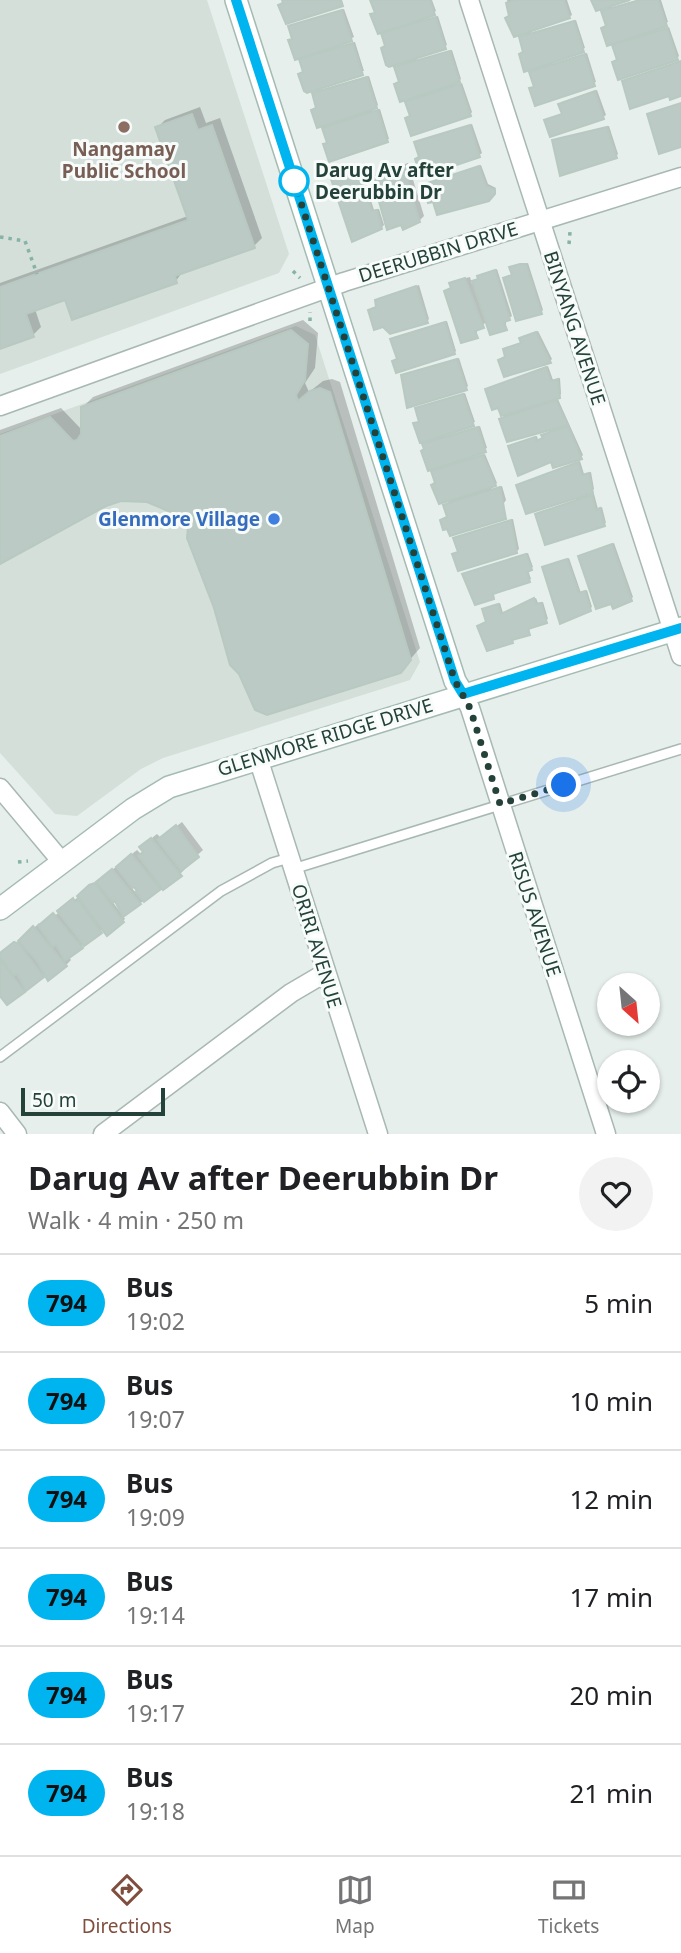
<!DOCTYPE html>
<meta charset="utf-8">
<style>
body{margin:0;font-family:"Noto Sans",sans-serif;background:#f2f2f2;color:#202124;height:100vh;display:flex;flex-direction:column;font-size:26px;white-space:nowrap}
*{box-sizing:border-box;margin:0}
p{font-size:23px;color:#757577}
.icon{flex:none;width:38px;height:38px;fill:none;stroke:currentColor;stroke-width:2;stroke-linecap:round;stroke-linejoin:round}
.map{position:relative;height:1134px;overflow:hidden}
.side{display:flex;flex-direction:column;background:#fff;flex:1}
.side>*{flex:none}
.badge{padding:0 14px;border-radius:23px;font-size:24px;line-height:46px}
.needle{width:46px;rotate:153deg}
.tools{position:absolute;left:597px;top:973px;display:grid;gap:14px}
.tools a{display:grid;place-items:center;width:63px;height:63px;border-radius:50%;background:#fff;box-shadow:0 2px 5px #0004;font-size:35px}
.scale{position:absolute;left:21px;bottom:18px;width:144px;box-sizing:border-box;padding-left:7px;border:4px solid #24423a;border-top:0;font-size:19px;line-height:24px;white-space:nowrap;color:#24423a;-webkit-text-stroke:5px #f7fbf9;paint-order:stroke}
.you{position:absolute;width:35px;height:35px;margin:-18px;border:5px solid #fff;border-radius:50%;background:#1a73e8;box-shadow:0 0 0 10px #1a73e833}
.map>.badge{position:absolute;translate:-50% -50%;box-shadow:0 0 0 4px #fff}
.round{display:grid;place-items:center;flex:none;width:74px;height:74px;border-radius:37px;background:#f2f2f2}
.head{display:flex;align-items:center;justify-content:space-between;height:119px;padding:0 28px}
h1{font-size:33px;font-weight:700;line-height:52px}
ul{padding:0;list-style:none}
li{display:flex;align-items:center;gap:21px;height:98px;padding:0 28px;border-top:2px solid #e0e0e0}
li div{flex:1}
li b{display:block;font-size:26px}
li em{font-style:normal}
li .badge{min-width:77px;font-weight:700;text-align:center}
.dock{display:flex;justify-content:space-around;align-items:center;height:98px;border-top:2px solid #e0e0e0;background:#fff;font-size:19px;color:#757577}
.dock a{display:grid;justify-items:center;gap:4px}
.dock .active{color:#7f4e3f}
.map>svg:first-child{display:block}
</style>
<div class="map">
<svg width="681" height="1134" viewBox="0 0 681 1134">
<rect width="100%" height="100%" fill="#e6efeb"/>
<g fill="#d4dfda">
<path d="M0,0H207L289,254L279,273L0,374Z"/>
<path d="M296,326L315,335L420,662L410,680L163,758L141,769L77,816L55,814L0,753V434Z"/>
</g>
<g fill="#0003" fill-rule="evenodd">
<path d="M372,0H432L436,11L421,19L422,21L438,16L447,45L416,57L417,61L452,50L461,79L454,85L462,83L472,112L470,115L411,116L396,84L400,81L396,68L402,62L387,46L382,30L372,14L376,12Z"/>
<path d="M503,0H567L572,15L569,17L530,30L531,33L576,20L585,48L551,61L553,65L587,53L596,82L531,89L536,86L531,72L536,67L525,51L521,38L528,31L511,15L507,0Z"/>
<path d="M593,0H625L611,5L612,8L637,0H661L668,22L634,35L636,38L669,27L679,56L674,61L618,60L614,46L619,41L603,28L608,25L603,12L610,5Z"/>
<path d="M344,9L354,37L338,45L339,47L355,42L364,71L304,72L290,41L294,38L290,26Z"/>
<path d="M369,76L378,105L372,111L380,109L389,139L325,145L329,142L314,110L318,107L314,94L320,87L321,90Z"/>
<path d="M597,90L606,115L603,117L546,121L564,113L562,102Z"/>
<path d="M200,107L206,123L220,118L262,238L254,246L183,271L176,281L66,298L35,309L41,327L33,335L0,347V283L188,216L157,128L165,120Z"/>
<path d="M472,124L482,153L479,155L416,143Z"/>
<path d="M609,126L618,154L616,156L561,174L554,140Z"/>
<path d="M408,163L424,216L419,221L374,178L380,173Z"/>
<path d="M481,165L488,184L496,188L491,196L434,200L424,186Z"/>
<path d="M350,169L352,176L362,172L374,210L379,209L384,225L382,227L332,176Z"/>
<path d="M528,263L543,310L541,312L505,278L513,274V266Z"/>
<path d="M497,269L512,316L506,320V329L487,322L477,328V337L446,291L453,287V281L470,277L472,284L481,275Z"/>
<path d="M419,285L429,319L427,321L370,310L378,306L379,298Z"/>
<path d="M303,320L318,333L315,368L305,383L309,392L323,381L332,379L340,382L420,648L400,671L266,714L256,709L240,672L190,525L173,512L147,500L121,499L105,505L0,562V430L61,408L82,430V408L93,397Z"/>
<path d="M447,321L456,351L454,353L394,361L398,358L392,339L394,337Z"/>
<path d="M538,331L552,359L550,361L507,357V347L522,342L523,336Z"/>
<path d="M459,358L468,386L466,388L403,375Z"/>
<path d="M548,366L553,380L560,378L561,394L557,397L583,455L581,457L510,446L537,436L538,440L549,432L547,428L501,419L508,412L487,390Z"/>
<path d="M465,393L475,422L445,433L446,436L480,426L487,448L459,459L460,463L485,454L497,483L490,490L502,486L506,500L504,503L505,517H449L445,505L452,499L437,482L424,444L431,437L415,424L420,421L419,407Z"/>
<path d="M580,461L584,474L591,472L594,489L586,496L594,494L598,509L602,507L606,523L537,514L576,500L575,497L518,485Z"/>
<path d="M513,519L519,549L516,552L454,554L459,551L457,537Z"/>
<path d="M614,543L633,597L631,599L580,556Z"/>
<path d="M528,553L533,567L528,570L531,579L494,592L493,597L464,575Z"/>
<path d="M569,558L581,593L587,590L592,607L577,617L561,622L544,568Z"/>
<path d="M536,598L538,603L543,602L548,619L530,627L529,633L512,641L488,621L486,608L500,603L503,613Z"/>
<path d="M182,822L203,850L184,867L185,869L180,874L123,916L125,919L108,934L104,928L84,944L68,956L71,960L66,965L46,973L24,991L0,993V953L23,939L39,923L42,926L137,850L142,855L147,842L157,834L161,838ZM135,884L139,890L136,893L131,887ZM115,899L121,911L120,912L112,901Z"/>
</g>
<g fill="#bbcac4" stroke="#b8c9c2" stroke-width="2">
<path d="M282,0H341L343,6L286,24L278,5L283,3Z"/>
<path d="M370,0H430L435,15L378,34L370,14L375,13Z"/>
<path d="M515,0H564L570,18L514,37L505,18L509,16L506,3Z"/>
<path d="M591,0H630L596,11Z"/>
<path d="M640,0H658L667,26L607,46L601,28L606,26L601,11Z"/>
<path d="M342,10L352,41L295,60L288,40L292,39L288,26Z"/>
<path d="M436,17L446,49L389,67L386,65L381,48L385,46L381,33Z"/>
<path d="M574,21L584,52L524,72L519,54L523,52L519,37Z"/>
<path d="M667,28L678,60L618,80L612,62L617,60L612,45Z"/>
<path d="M353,43L363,75L307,93L304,91L298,74L303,72L299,59Z"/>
<path d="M450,51L460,82L400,102L394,84L399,82L394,67Z"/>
<path d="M585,54L595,86L535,106L529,88L534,87L529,72Z"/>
<path d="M681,61V96L670,100L669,96L630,109L622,81Z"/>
<path d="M367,77L377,108L317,128L311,110L316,108L312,93Z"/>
<path d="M460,84L471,116L411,136L405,118L410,116L405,102Z"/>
<path d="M595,91L604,119L550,137L544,120L562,114L558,104Z"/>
<path d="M681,103V147L659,154L647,114Z"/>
<path d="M378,110L388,142L329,162L323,144L327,143L322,128Z"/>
<path d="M192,114L198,130L212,125L255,248L175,276L177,283L72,320L65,300L26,314L34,337L0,349V287L188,220L155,127Z"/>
<path d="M470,125L480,157L421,177L415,159L419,157L414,142Z"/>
<path d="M607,127L617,158L560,176L552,140Z"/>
<path d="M479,166L486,186L495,190V194L489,201L437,215L433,202L428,203L422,185Z"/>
<path d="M403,167L420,222L403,230L401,225L387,230L372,177Z"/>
<path d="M347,170L350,177L360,173L372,211L377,210L382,229L352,242L330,176Z"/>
<path d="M520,264H526L542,314L516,321L503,278L512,275L509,267Z"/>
<path d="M495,270L510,320L504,322L507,330L490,335L472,281L478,279L477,276Z"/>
<path d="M465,278L484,328L475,331L478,338L461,343L444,291L451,288L449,283Z"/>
<path d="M416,286L428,323L390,334L383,327L374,330L368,310L376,307L375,300Z"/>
<path d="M445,322L455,354L396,373L392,361L397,359L390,339Z"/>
<path d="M291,330L308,344L305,380L296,395L298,401L310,391L320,388L330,392L411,660L401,673L267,715L255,710L239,674L230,665L214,608L187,538L188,526L173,513L147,502L121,501L106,506L0,564V436L50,417L73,441L77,440L81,434V407Z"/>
<path d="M536,332L551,363L504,377L498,360L505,357L503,349L521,343L519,338Z"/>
<path d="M457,359L467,390L407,408L401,375Z"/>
<path d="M546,367L551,381L558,379L560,398L501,416L498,408L492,410L485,389Z"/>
<path d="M463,394L474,426L420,443L413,423L419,422L415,408Z"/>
<path d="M556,400L568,425L507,442L499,419Z"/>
<path d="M568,426L582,459L553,468L551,462L518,476L508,446L535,437L536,441L543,438L541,435Z"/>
<path d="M478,427L486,452L428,471L421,451L424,449L422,444Z"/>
<path d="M483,455L496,486L439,504L431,485L435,483L431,471Z"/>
<path d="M578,462L582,475L589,473L593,493L526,514L516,485Z"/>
<path d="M500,487L506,519L450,536L447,529L443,530L440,520L447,517L443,505Z"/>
<path d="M592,495L596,510L600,508L605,526L545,545L535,514Z"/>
<path d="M511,520L517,553L458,571L452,554L458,552L453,538Z"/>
<path d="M612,544L632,601L613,609L611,604L596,609L578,556Z"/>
<path d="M526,554L532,570L527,572L530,582L493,594L494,599L475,605L462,574Z"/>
<path d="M567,559L579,593L585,591L591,611L560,624L542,567Z"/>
<path d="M534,598L536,604L541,603L547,623L528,629L530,635L512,640L513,643L487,651L477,626L486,622L482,609L498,604L501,614Z"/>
<path d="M176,825L199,857L181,871L157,840Z"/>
<path d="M151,838L182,876L163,890L138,856L143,852L139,847Z"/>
<path d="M131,854L161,889L144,902L135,892L137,891L134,887L132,888L116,867Z"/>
<path d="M112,869L141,904L123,917L115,901L113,903L96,882Z"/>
<path d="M95,883L124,922L107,936L77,896L89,885Z"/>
<path d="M73,898L75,902L78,900L102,933L84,946L57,911Z"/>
<path d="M53,913L83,948L65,961L56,945L53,947L38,926Z"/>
<path d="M33,926L67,966L48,981L36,960L18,941Z"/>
<path d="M14,942L19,944L44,977L26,991L17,974L14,976L0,957L1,952Z"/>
<path d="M0,960L25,992L7,1005L0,996Z"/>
</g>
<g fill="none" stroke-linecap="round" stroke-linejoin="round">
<defs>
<g id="lane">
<path d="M293,869L681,749"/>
<path d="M0,1057L221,891L272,863L289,858"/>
</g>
<g id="street">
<path d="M469,0L681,656"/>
<path d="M0,406L344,282L681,177"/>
<path d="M463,694L470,708L606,1134"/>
<path d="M258,758L378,1134"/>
<path d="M0,788L62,862"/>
<path d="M0,1112L17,1134"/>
<path d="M103,1134L291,993L325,973"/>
</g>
<g id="secondary">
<path d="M236,0L455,681L463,694"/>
<path d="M0,909L133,809L169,787L681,628"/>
</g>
</defs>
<use href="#lane" stroke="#a8b8b2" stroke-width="12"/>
<use href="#street" stroke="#a8b8b2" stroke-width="21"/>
<use href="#secondary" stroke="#a4bbb3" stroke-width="24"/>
<g stroke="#86b3a5" stroke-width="3.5" stroke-dasharray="3.5 5" stroke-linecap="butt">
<path d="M0,237L25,241L37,274"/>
<path d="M569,244L570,232"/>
<path d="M293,271L300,278"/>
<path d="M310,321V312"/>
<path d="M18,862L28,861"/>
</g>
<use href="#lane" stroke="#fff" stroke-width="9"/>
<use href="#street" stroke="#fff" stroke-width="18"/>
<use href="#secondary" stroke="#fff" stroke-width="21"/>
</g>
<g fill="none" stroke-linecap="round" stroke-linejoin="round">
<defs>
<path id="line" d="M236,0L455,681L463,694L681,628"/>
</defs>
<use href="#line" stroke="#fff" stroke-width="16"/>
<use href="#line" stroke="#00b5ef" stroke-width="10"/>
<path stroke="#24423a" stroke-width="7" stroke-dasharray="0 12.6" d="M294,181L455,681L470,708L500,804L564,785"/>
</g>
<circle fill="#8d6e63" stroke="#f7fbf9" stroke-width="2.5" cx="124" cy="127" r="7"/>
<circle fill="#fff" stroke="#00b5ef" stroke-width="3.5" cx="294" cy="181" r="14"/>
<circle fill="#3f7fe0" stroke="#f7fbf9" stroke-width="2.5" cx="274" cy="519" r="7"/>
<g text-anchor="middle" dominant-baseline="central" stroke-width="6" stroke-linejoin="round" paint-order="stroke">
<g font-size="19" font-weight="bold" fill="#785e54" stroke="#f7fbf9">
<text x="124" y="149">Nangamay<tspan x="124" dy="22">Public School</tspan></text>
</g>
<g font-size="19" font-weight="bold" fill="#24423a" stroke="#f7fbf9" text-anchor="start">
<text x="315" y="170">Darug Av after<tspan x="315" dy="22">Deerubbin Dr</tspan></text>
</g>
<g font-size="19" fill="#24423a" stroke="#f7fbf9">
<text transform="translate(438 252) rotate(-17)">DEERUBBIN DRIVE</text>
<text transform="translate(575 328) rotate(72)">BINYANG AVENUE</text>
<text transform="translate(325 737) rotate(-17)">GLENMORE RIDGE DRIVE</text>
<text transform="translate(535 914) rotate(72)">RISUS AVENUE</text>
<text transform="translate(317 946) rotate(73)">ORIRI AVENUE</text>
</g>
<g font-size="19" font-weight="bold" fill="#366cbe" stroke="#f7fbf9" text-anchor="end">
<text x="260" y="519">Glenmore Village</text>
</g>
</g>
</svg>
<div class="tools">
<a><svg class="needle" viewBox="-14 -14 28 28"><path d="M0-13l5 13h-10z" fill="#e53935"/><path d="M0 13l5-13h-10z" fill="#757577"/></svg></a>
<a><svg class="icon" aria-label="locate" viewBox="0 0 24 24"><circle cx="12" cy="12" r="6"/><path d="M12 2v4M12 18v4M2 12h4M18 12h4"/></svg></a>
</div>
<div class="scale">50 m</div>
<div class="you" style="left:564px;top:785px"></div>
</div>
<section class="side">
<div class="head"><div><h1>Darug Av after Deerubbin Dr</h1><p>Walk · 4 min · 250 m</p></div><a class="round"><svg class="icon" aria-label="heart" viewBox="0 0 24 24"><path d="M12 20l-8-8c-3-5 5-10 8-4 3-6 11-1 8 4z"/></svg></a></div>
<ul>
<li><span class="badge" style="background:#00b5ef;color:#111">794</span><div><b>Bus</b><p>19:02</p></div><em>5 min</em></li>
<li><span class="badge" style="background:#00b5ef;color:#111">794</span><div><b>Bus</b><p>19:07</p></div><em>10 min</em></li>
<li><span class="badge" style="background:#00b5ef;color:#111">794</span><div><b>Bus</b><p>19:09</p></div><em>12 min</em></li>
<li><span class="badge" style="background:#00b5ef;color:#111">794</span><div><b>Bus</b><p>19:14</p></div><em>17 min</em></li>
<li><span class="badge" style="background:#00b5ef;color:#111">794</span><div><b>Bus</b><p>19:17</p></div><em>20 min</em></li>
<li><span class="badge" style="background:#00b5ef;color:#111">794</span><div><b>Bus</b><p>19:18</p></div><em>21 min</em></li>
</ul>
</section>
<nav class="dock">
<a class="active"><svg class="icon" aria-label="directions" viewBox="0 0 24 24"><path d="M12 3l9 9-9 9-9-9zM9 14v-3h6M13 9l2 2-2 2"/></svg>Directions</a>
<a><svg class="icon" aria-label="map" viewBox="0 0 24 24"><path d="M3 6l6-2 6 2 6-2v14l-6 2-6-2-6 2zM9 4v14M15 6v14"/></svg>Map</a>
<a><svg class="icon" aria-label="tickets" viewBox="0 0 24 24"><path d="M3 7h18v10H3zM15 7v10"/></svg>Tickets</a>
</nav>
